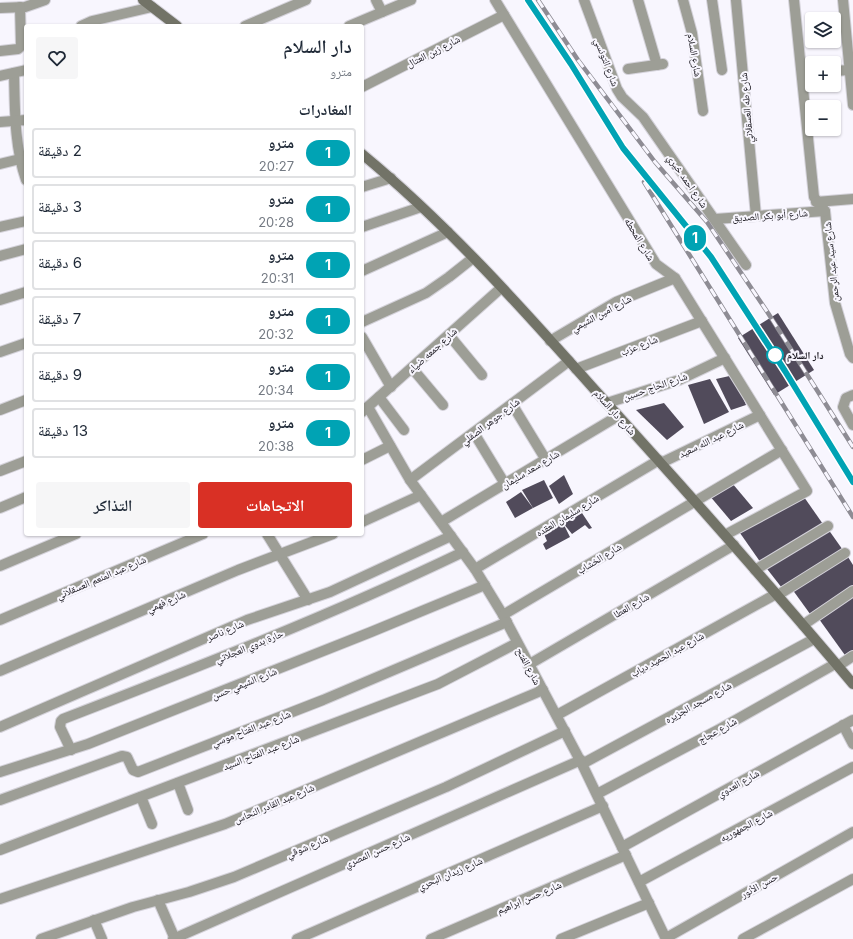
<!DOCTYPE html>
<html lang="ar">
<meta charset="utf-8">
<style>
body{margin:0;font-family:Inter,"Noto Naskh Arabic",sans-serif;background:#f6f6f7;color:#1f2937;direction:rtl;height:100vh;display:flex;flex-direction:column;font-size:15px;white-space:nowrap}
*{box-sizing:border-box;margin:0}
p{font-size:13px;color:#747a83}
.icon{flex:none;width:22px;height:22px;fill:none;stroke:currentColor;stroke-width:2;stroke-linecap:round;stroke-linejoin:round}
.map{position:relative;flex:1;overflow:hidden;direction:ltr}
.panel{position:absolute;left:24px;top:24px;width:340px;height:512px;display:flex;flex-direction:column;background:#fff;border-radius:4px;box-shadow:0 1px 3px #0004;direction:rtl}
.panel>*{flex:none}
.badge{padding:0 8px;border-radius:13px;font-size:14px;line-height:26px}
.controls{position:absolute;left:805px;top:12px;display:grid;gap:8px}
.controls a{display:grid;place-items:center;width:36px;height:36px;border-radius:4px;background:#fff;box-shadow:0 1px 3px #0004;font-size:20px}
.map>.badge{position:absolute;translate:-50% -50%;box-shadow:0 0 0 2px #fff}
h2{padding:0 12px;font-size:15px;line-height:36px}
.round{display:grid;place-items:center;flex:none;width:42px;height:42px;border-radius:4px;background:#f6f6f7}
.headline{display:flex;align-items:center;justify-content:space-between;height:68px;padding:0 12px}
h1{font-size:19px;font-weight:600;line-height:30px}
.button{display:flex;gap:8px;margin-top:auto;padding:8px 12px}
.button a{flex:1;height:46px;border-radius:4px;background:#d93025;color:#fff;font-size:16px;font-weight:600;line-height:46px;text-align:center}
.button a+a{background:#f6f6f7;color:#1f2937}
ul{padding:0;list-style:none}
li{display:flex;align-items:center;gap:12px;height:50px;margin:0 8px 6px;padding:0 4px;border:2px solid #e0e1e3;border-radius:4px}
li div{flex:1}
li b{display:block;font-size:15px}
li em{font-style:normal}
li .badge{min-width:44px;font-weight:700;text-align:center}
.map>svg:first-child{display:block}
</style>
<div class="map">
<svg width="853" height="939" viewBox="0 0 853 939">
<rect width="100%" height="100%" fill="#f8f6fe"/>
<g fill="#514b5b">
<path d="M778,313L814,370L774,395L738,338Z"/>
<path d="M734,375L746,405L731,410L716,379Z"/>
<path d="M710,379L729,412L704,424L688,385Z"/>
<path d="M664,403L684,427L667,440L636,410Z"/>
<path d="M564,475L573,494L559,504L549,486Z"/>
<path d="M544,480L553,498L533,508L522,490Z"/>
<path d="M732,483L753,508L731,521L709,495Z"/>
<path d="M521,492L533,508L515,518L506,502Z"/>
<path d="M804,497L825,527L761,563L740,533Z"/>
<path d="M582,513L592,528L589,529L585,525L572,534L563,523L570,537L546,550L543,544L547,541L544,534L563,523Z"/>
<path d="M828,529L845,553L782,588L764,565Z"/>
<path d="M848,557L853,565V588L813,618L792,589Z"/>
<path d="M853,594V654L847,658L819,619Z"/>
</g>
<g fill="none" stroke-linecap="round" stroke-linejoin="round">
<defs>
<g id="minor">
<path d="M376,0L382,12"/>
<path d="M495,0L656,264L675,278L807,491L725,535"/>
<path d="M584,0L617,89L622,97L643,117L746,265"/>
<path d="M638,0L657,65"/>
<path d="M683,0L692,33L703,111"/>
<path d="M712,0L722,70"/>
<path d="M736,0L756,216"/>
<path d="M794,0L814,197L825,211L835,303L850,354L853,358"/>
<path d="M843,0L853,105"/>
<path d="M0,8L25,7L45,0"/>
<path d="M81,26L92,21L152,7"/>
<path d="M245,26L306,0"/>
<path d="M349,26L411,0"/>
<path d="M0,51L18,49L21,46L20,7"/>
<path d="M628,69L663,64"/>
<path d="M834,71L850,70"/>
<path d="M14,73C15,108 14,145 26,180"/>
<path d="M0,76L26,70"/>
<path d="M362,87L504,15"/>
<path d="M0,122L26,120"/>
<path d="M0,164L20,159"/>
<path d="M362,187L391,178"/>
<path d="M816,202L853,199"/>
<path d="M715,219L825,211"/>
<path d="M0,227L26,221"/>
<path d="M362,227L421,207"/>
<path d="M0,256L26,249"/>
<path d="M362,271L448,232"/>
<path d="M0,300L26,292"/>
<path d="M362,322L426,293L449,277L473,258"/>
<path d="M449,335L482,375"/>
<path d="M362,337L391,387"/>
<path d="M550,341L616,302L675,278"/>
<path d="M0,352L26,343"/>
<path d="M412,368L443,405"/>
<path d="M576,369L702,321"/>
<path d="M853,395L846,398L843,407L853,425"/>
<path d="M379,397L404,430"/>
<path d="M607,403L679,380L725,358"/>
<path d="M512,404L546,460"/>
<path d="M368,407L410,480L475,569L503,615L582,764L666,939"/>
<path d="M0,410L26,400"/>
<path d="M362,412L501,288"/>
<path d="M474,433L505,484"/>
<path d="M362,460L390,446"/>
<path d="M661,463L760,415"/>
<path d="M0,471L26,461"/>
<path d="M410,480L569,361"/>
<path d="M0,508L26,497"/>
<path d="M362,522L421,495"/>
<path d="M441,522L618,416"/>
<path d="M267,534L308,600"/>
<path d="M0,566L76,534"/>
<path d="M475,569L659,460"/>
<path d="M755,570L828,526"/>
<path d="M778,595L845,553"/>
<path d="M503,615L782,450"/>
<path d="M0,620L203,534"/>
<path d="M803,625L853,591"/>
<path d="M528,665L734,545"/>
<path d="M838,666L853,656"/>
<path d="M0,671L238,570L333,534"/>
<path d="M557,715L776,594"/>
<path d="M843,725L853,744"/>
<path d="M0,727L247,620L330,592L451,536"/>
<path d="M71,750L60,727L61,721L63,719C198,667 332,615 463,552"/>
<path d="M582,764L814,639"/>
<path d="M0,772L88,744L371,632L485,585"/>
<path d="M178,783L188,810"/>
<path d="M597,794L718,730L835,664"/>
<path d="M141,797L152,824"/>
<path d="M0,800L122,756L127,757L133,770L138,772L323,700L507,622"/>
<path d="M622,847L853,720"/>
<path d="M0,850L438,684L517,643"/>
<path d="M639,882L853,767"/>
<path d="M0,899L225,824L543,690"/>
<path d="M158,900L175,939"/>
<path d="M94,920L102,939"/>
<path d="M666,938L853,832"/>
<path d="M41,939L133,907L189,892L234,877L446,787L565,731"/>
<path d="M173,939L581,760"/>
<path d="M297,939L603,806"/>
<path d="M431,939L626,855"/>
<path d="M561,939L649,903"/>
<path d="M743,939L853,879"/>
</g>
<g id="secondary">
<path d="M143,0L177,26"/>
<path d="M362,154C447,224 521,307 594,389C682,486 769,584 853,684"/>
</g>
</defs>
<use href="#minor" stroke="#d4d2da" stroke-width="12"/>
<use href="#secondary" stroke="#d4d2da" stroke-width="12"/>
<use href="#minor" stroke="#9d9e96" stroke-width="10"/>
<use href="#secondary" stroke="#727367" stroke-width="10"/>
<defs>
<g id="rail">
<path d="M528,0L571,64L623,149L711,257L785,371L853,482"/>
<path d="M538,0L578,60L655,162L707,222L768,313L853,447"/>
<path d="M644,182L853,517"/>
</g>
</defs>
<use href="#rail" stroke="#8e8c94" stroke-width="4.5"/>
<use href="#rail" stroke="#f8f6fe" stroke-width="3" stroke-dasharray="9" stroke-linecap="butt"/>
</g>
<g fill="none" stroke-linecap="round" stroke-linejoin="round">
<defs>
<path id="line" d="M528,0L571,64L623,148L711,257L785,371L853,482"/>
</defs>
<use href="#line" stroke="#fff" stroke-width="9"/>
<use href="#line" stroke="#00a3b4" stroke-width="6"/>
</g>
<circle fill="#fff" stroke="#00a3b4" stroke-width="2" cx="775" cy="355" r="8"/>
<g text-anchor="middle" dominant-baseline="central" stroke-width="4" stroke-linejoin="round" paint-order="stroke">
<g font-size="10" fill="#17151c" stroke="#f8f6fe">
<text transform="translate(433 51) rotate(-27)">شارع زين العتال</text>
<text transform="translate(695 55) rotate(80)">شارع السلام</text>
<text transform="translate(607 62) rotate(69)">شارع التونسي</text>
<text transform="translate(746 108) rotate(-95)">شارع طه العسقلاني</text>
<text transform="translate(688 181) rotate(55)">شارع احمد خيري</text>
<text transform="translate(770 215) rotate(-4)">شارع أبو بكر الصديق</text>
<text transform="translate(640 239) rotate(59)">شارع المحطه</text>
<text transform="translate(831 262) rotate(-96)">شارع سيد عبد الرحمن</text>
<text transform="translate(601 313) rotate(-28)">شارع امين الشيمي</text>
<text transform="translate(639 345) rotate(-21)">شارع عزب</text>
<text transform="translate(432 350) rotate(-42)">شارع جمعه ضياء</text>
<text transform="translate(655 386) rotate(-19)">شارع الحاج حسين</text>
<text transform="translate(615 412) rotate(48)">شارع دار السلام</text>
<text transform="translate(490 421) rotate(-37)">شارع جوهر الصقلي</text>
<text transform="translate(711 439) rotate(-26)">شارع عبد الله سعيد</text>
<text transform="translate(530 469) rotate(-31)">شارع سعد سليمان</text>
<text transform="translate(567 515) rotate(-31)">شارع سليمان العقده</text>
<text transform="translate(599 558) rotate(-31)">شارع الخشاب</text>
<text transform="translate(101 577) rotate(-23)">شارع عبد المنعم العسقلاني</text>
<text transform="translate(166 601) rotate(-23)">شارع فهمي</text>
<text transform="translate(631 605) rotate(-30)">شارع العطا</text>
<text transform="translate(225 630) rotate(-23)">شارع ناصر</text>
<text transform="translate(249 646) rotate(-22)">حارة بدوي العجلاتي</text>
<text transform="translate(667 654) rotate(-29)">شارع عبد الحميد دياب</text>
<text transform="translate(529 666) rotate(62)">شارع الفتح</text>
<text transform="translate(244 683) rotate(-22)">شارع الشيمي حسن</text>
<text transform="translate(698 702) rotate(-29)">شارع مسجد الجزيره</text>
<text transform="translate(251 728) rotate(-21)">شارع عبد الفتاح موسي</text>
<text transform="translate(717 730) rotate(-29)">شارع عجاج</text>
<text transform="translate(261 752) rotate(-21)">شارع عبد الفتاح السيد</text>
<text transform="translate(738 783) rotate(-29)">شارع العدوي</text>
<text transform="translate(274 803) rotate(-23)">شارع عبد القادر النحاس</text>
<text transform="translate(746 825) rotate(-28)">شارع الجمهوريه</text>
<text transform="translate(307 846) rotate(-23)">شارع شوقي</text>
<text transform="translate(377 850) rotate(-24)">شارع حسن المصري</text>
<text transform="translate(450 873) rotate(-23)">شارع زيدان البحري</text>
<text transform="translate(759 885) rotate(-29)">حسن الأنور</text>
<text transform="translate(529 897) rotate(-23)">شارع حسن ابراهيم</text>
</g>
<g font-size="10" font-weight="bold" fill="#17151c" stroke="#f8f6fe" text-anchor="start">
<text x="787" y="355">دار السلام</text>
</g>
</g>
</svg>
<div class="controls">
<a><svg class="icon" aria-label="layers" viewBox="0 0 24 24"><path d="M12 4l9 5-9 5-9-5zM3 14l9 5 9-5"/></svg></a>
<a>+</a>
<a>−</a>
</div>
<b class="badge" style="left:695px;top:238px;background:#00a3b4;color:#fff">1</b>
<section class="panel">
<div class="headline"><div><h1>دار السلام</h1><p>مترو</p></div><a class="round"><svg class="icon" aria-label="heart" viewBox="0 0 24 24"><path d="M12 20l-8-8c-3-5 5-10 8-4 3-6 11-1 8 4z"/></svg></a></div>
<h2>المغادرات</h2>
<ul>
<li><span class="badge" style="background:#00a3b4;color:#fff">1</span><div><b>مترو</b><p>20:27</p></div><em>2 دقيقة</em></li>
<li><span class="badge" style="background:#00a3b4;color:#fff">1</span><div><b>مترو</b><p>20:28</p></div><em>3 دقيقة</em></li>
<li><span class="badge" style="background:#00a3b4;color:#fff">1</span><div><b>مترو</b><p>20:31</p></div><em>6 دقيقة</em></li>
<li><span class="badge" style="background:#00a3b4;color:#fff">1</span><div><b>مترو</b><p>20:32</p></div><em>7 دقيقة</em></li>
<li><span class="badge" style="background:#00a3b4;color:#fff">1</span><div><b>مترو</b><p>20:34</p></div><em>9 دقيقة</em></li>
<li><span class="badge" style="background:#00a3b4;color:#fff">1</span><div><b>مترو</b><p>20:38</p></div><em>13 دقيقة</em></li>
</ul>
<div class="button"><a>الاتجاهات</a><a>التذاكر</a></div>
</section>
</div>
